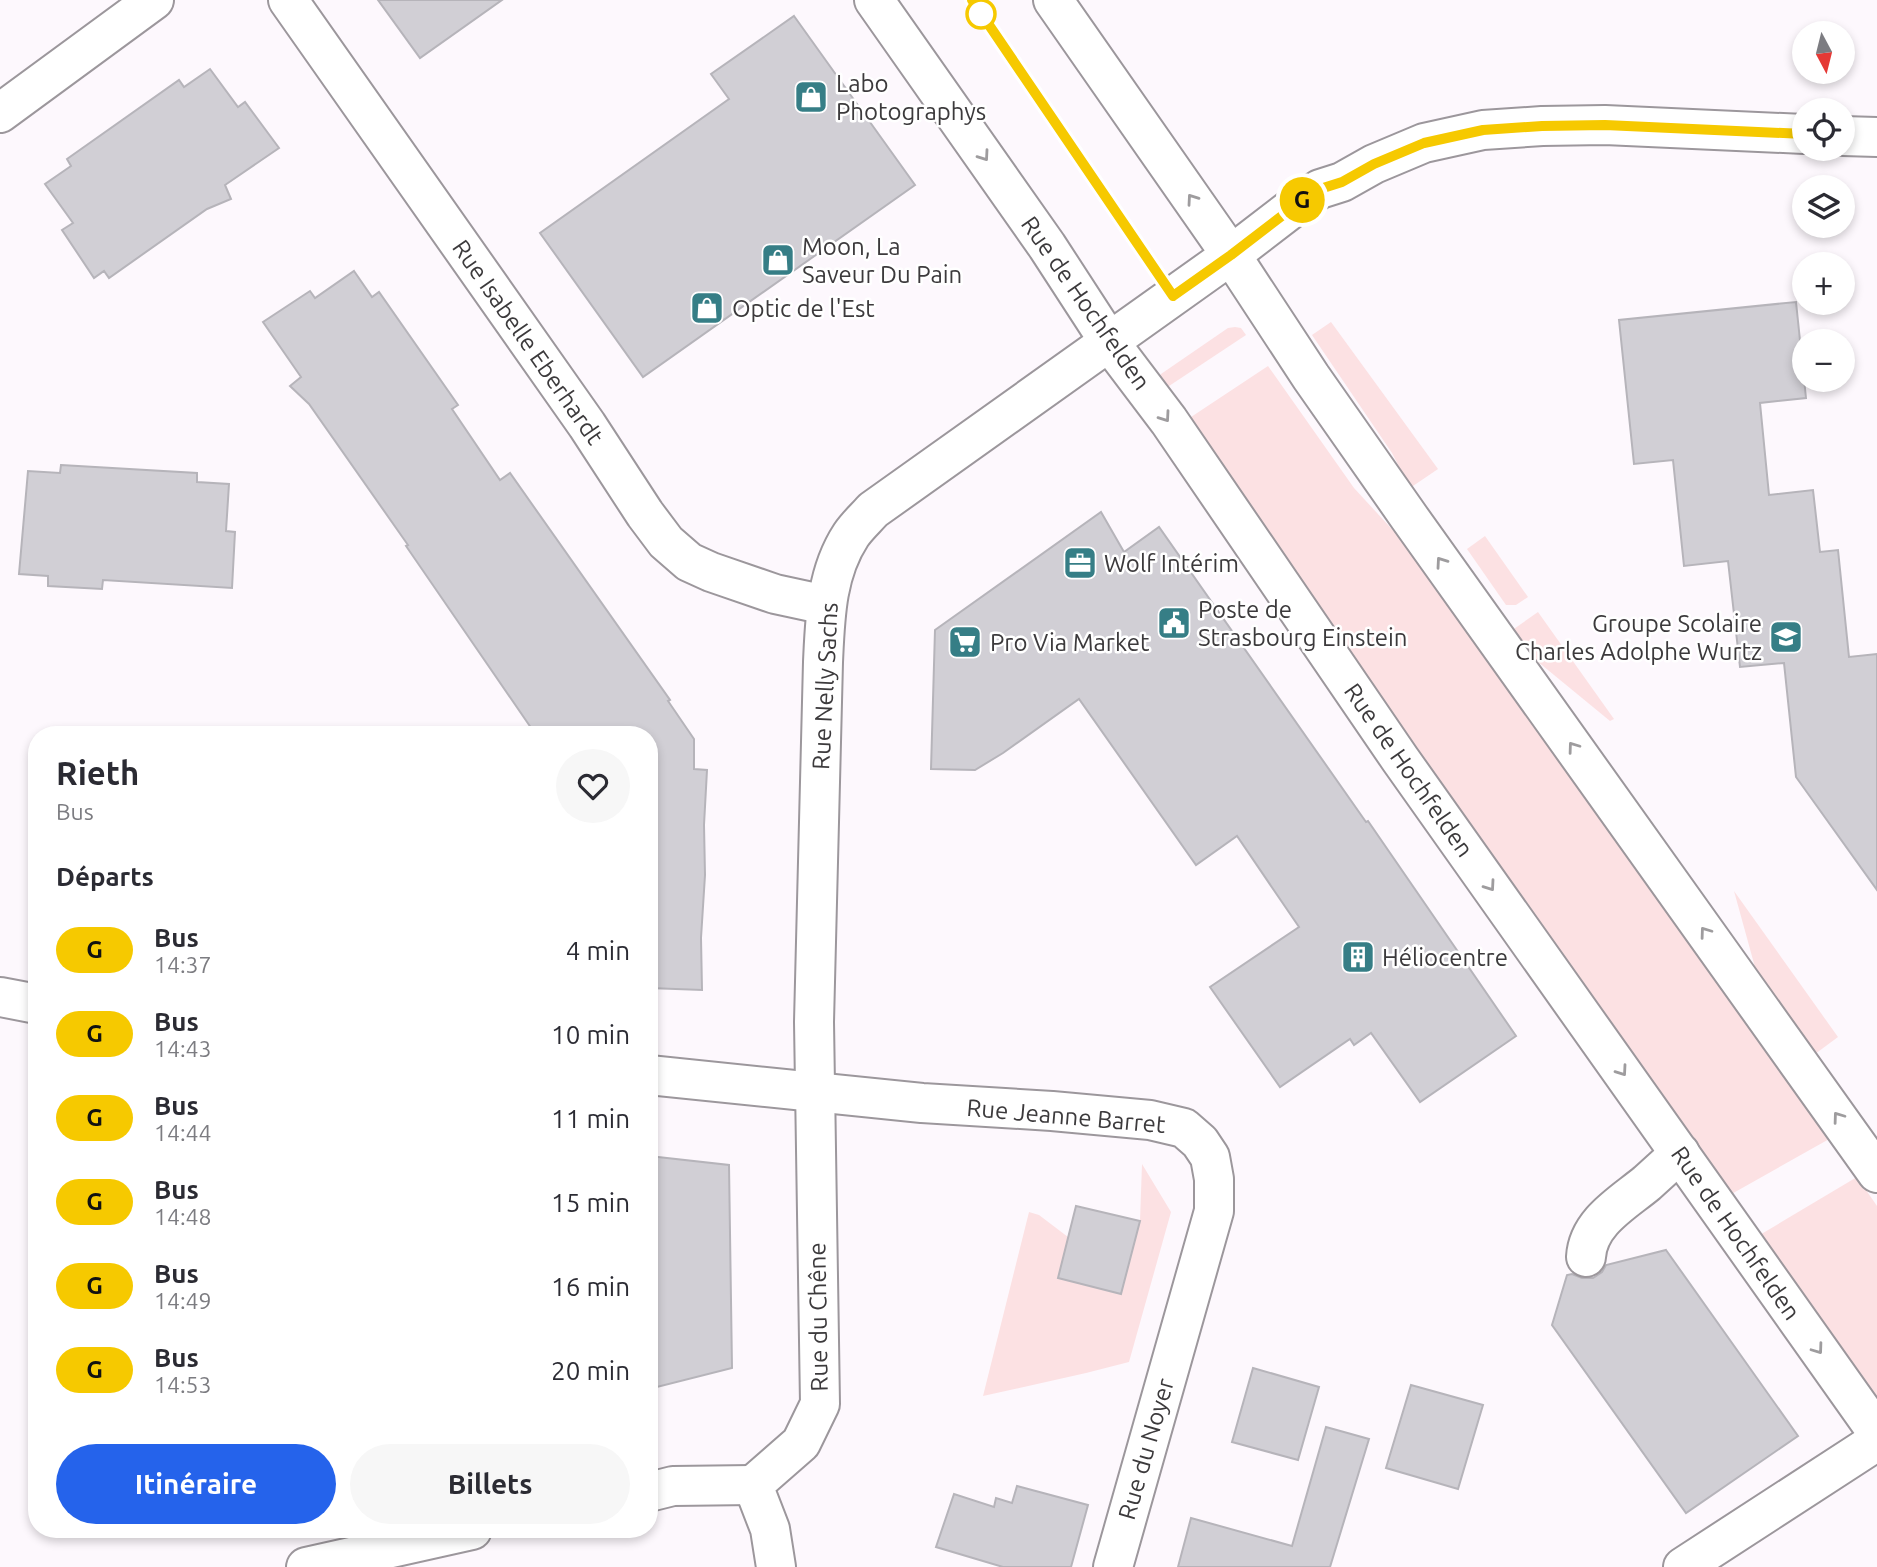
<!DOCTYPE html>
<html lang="fr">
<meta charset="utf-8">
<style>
body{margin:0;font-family:Ubuntu,sans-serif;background:#f7f7f7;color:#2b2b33;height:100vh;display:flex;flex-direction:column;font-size:26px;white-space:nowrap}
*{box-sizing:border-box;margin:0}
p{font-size:23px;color:#7c7c81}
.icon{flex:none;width:38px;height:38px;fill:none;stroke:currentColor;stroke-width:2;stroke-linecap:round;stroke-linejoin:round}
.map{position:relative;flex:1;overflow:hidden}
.details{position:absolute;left:28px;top:726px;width:630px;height:812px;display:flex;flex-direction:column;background:#fff;border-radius:28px;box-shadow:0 4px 10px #0003}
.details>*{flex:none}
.badge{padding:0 14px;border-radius:23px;font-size:24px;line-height:46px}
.needle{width:46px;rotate:173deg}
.tools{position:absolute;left:1792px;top:21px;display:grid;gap:14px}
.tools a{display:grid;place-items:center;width:63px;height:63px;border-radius:50%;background:#fff;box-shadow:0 4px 10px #0003;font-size:35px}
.map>.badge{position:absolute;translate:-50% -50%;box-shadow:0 0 0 4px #fff}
h2{padding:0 28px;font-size:26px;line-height:63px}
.round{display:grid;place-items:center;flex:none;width:74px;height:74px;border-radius:37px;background:#f7f7f7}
.summary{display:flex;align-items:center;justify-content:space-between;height:119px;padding:0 28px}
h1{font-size:33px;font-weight:700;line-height:52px}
.button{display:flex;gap:14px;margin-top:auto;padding:14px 28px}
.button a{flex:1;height:80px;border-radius:42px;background:#2563eb;color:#fff;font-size:28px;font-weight:700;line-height:80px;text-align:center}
.button a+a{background:#f7f7f7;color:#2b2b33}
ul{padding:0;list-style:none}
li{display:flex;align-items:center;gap:21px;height:84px;padding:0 28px}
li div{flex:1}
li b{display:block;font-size:26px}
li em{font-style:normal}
li .badge{min-width:77px;font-weight:700;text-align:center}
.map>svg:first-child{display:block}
</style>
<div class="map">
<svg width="1877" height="1567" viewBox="0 0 1877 1567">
<rect width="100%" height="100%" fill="#fdf8fd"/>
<g fill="#fce1e3">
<path d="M1331,322L1438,469L1410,488L1392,453L1312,335Z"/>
<path d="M1235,327L1241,328L1246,335L1163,390L1159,378L1161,374L1228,328Z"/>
<path d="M1268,366L1354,488L1424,564L1831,1138L1728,1196L1185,421Z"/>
<path d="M1485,536L1528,597L1516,605H1506L1467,549Z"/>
<path d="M1538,612L1614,719L1610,721L1526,652L1511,631Z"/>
<path d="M1734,891L1838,1037L1811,1057L1761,989Z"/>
<path d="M1142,1164L1171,1212L1129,1362L1086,1373L983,1396L1029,1212L1039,1215L1068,1237L1058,1278L1121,1294L1140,1221Z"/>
<path d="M1857,1177L1877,1206V1404L1758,1236Z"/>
</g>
<g fill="#d1cfd5" stroke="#b6b4ba" stroke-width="2">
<path d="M378,0H502L420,58Z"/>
<path d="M794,16L915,185L643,377L540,233L729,99L711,74Z"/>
<path d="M210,69L238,107L245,102L279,148L225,185L231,199L207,209L109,278L104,271L94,278L62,230L73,223L45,184L71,166L67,159L179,80L184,87Z"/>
<path d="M354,271L372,297L379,292L458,405L452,409L500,480L510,473L670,700L668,701L694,739V769L707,770L704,825L705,875L701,938L702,990L649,988V735H536L406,546L408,545L309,404L290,386L301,377L263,322L310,291L315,298Z"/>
<path d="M1796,302L1806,398L1760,403L1769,495L1813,490L1820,552L1838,550L1849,657L1877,654V890L1796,777L1784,663L1740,667L1728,561L1684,566L1673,460L1634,464L1619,320Z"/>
<path d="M61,465L197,473V482L229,484L226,531L235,532L232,588L103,580L102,589L48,586V576L19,574L28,471L60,473Z"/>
<path d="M1101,512L1124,552L1159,527L1366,822L1368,821L1516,1036L1420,1102L1371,1033L1354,1045L1350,1039L1280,1087L1210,987L1299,927L1237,836L1196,865L1079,699L1003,753L975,770L931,769L935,630Z"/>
<path d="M649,1156L729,1165L732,1368L649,1389Z"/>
<path d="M1076,1206L1140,1221L1121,1294L1058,1278Z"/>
<path d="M1666,1250L1798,1436L1686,1513L1552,1325L1567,1275L1572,1274L1582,1278H1593L1602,1272L1606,1265Z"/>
<path d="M1253,1368L1319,1387L1298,1460L1232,1442Z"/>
<path d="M1411,1385L1483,1405L1458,1489L1386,1468Z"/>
<path d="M1326,1427L1369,1439L1330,1567H1178L1191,1518L1292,1546Z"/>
<path d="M1017,1486L1088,1505L1071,1567H1003L936,1547L954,1494L994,1507L996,1498L1012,1503Z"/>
</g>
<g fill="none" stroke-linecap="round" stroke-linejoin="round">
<defs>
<g id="minor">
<path d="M288,0L587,425L645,514L666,542L689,562L711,572L775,594L826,605"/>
<path d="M874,0L1047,246L1110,343L1169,421L1400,759L1877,1432"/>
<path d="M1053,0L1231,255L1311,377L1409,517L1877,1173"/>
<path d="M0,113L154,0"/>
<path d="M1843,136L1877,137"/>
<path d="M0,997L37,1004"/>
<path d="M649,1075L922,1103L1052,1111L1150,1120L1184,1128L1200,1142L1210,1157L1214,1179V1211L1113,1567"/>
<path d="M1586,1257C1588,1222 1623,1203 1647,1183C1658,1173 1669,1163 1680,1153"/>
<path d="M649,1492L673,1486L753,1485"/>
<path d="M306,1567L472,1530"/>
<path d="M776,1567L770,1529L753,1485L801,1443L820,1404L814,1022L823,662C825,618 826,573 851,535C857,526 866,518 873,510L1231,255L1300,202L1320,189L1342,182L1374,164L1424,143L1483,130L1542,126L1605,125L1804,134"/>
<path d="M1683,1567L1877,1441"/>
</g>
</defs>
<use href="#minor" stroke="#9c979c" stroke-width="42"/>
<use href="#minor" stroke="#fff" stroke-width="38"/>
</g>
<defs><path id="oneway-chevron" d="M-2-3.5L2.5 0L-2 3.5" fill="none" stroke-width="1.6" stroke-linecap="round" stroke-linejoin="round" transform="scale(1.75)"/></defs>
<g stroke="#9e9c9e">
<use href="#oneway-chevron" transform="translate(984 156) rotate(55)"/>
<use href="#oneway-chevron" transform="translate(1192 199) rotate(-125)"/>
<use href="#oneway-chevron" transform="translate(1165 417) rotate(55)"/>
<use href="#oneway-chevron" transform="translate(1441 562) rotate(-125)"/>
<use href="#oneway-chevron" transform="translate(1573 747) rotate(-126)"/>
<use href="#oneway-chevron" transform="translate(1490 886) rotate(55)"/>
<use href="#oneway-chevron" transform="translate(1705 932) rotate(-126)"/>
<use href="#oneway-chevron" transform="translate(1622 1071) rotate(55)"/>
<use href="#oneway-chevron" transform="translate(1838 1117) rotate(-126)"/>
<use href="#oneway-chevron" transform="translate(1818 1349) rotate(54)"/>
</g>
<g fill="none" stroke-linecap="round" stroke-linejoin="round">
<defs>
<path id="line" d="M972,0L1173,296L1231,255L1300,202L1320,189L1342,182L1374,164L1424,143L1483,130L1542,126L1605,125L1804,134"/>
</defs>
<use href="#line" stroke="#fff" stroke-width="16"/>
<use href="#line" stroke="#f6c900" stroke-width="10"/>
</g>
<defs>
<symbol id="shop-square" viewBox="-11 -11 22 22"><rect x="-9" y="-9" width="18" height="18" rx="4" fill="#367e86" stroke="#fff"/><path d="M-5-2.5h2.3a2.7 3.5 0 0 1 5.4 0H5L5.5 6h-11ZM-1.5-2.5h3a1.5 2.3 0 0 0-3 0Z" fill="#fff"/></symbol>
<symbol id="office-square" viewBox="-11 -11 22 22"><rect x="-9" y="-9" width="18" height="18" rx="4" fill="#367e86" stroke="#fff"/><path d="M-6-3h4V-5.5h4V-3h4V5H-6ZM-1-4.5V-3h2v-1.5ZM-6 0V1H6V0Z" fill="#fff"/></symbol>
<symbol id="civic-square" viewBox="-11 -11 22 22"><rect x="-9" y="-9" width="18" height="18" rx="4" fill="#367e86" stroke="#fff"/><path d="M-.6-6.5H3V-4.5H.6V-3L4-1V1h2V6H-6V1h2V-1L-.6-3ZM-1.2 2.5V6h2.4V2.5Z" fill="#fff"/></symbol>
<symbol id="school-square" viewBox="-11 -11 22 22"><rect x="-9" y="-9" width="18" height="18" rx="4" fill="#367e86" stroke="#fff"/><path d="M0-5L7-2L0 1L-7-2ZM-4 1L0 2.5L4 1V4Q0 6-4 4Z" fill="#fff"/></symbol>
<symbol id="supermarket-square" viewBox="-11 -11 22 22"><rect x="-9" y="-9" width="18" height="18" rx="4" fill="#367e86" stroke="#fff"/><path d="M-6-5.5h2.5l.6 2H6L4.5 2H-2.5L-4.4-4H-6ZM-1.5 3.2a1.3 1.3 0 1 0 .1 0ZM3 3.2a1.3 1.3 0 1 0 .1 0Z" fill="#fff"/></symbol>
<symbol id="building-square" viewBox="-11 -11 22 22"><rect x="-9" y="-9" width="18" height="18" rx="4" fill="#367e86" stroke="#fff"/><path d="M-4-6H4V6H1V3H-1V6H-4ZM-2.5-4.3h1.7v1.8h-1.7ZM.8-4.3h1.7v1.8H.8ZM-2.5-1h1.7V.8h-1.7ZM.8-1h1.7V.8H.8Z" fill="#fff"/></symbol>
</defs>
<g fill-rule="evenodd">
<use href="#shop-square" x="792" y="78" width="38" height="38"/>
<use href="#shop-square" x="759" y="241" width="38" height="38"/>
<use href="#shop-square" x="688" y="289" width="38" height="38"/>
<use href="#office-square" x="1061" y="544" width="38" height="38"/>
<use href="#civic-square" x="1155" y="604" width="38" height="38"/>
<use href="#school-square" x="1767" y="618" width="38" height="38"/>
<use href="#supermarket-square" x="946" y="623" width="38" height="38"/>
<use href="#building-square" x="1339" y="938" width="38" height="38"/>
</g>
<circle fill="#fff" stroke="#f6c900" stroke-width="3.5" cx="981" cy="14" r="14"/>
<g text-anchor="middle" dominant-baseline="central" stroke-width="5" stroke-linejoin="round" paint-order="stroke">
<g font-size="24" fill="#3c3a3c" stroke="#fff" text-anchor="start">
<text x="836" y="83">Labo<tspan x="836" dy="28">Photographys</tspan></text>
<text x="802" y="246">Moon, La<tspan x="802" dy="28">Saveur Du Pain</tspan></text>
<text x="732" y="308">Optic de l'Est</text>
<text x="1104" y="563">Wolf Intérim</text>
<text x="1198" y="609">Poste de<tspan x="1198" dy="28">Strasbourg Einstein</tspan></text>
<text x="1762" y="623" text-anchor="end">Groupe Scolaire<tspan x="1762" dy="28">Charles Adolphe Wurtz</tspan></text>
<text x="990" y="642">Pro Via Market</text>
<text x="1382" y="957">Héliocentre</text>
</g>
<g font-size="24" fill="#3c3a3c" stroke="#fff">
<text transform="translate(1086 303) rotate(55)">Rue de Hochfelden</text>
<text transform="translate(528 342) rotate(55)">Rue Isabelle Eberhardt</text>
<text transform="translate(825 686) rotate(-87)">Rue Nelly Sachs</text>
<text transform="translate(1409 770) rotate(55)">Rue de Hochfelden</text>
<text transform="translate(1066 1116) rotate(5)">Rue Jeanne Barret</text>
<text transform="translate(1736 1233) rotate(55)">Rue de Hochfelden</text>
<text transform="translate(818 1317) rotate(-91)">Rue du Chêne</text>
<text transform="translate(1146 1449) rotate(-74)">Rue du Noyer</text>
</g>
</g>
</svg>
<div class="tools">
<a><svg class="needle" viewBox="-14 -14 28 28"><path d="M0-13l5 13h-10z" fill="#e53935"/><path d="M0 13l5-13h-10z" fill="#7c7c81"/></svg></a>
<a><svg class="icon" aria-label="locate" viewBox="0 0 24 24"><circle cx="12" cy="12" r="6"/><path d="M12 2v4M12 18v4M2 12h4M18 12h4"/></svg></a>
<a><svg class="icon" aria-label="layers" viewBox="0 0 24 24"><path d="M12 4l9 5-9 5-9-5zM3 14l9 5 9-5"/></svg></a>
<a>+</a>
<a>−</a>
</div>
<b class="badge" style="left:1302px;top:200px;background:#f6c900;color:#111">G</b>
<section class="details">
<div class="summary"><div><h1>Rieth</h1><p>Bus</p></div><a class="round"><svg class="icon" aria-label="heart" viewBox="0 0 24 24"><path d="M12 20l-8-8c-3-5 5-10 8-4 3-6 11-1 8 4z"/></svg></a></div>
<h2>Départs</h2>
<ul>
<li><span class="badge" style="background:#f6c900;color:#111">G</span><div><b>Bus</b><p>14:37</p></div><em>4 min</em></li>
<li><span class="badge" style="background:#f6c900;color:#111">G</span><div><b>Bus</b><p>14:43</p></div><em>10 min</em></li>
<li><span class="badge" style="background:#f6c900;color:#111">G</span><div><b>Bus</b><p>14:44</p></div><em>11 min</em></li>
<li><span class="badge" style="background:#f6c900;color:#111">G</span><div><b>Bus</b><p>14:48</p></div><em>15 min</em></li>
<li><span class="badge" style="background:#f6c900;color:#111">G</span><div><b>Bus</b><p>14:49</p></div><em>16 min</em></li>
<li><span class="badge" style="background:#f6c900;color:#111">G</span><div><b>Bus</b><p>14:53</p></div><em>20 min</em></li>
</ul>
<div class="button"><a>Itinéraire</a><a>Billets</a></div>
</section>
</div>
